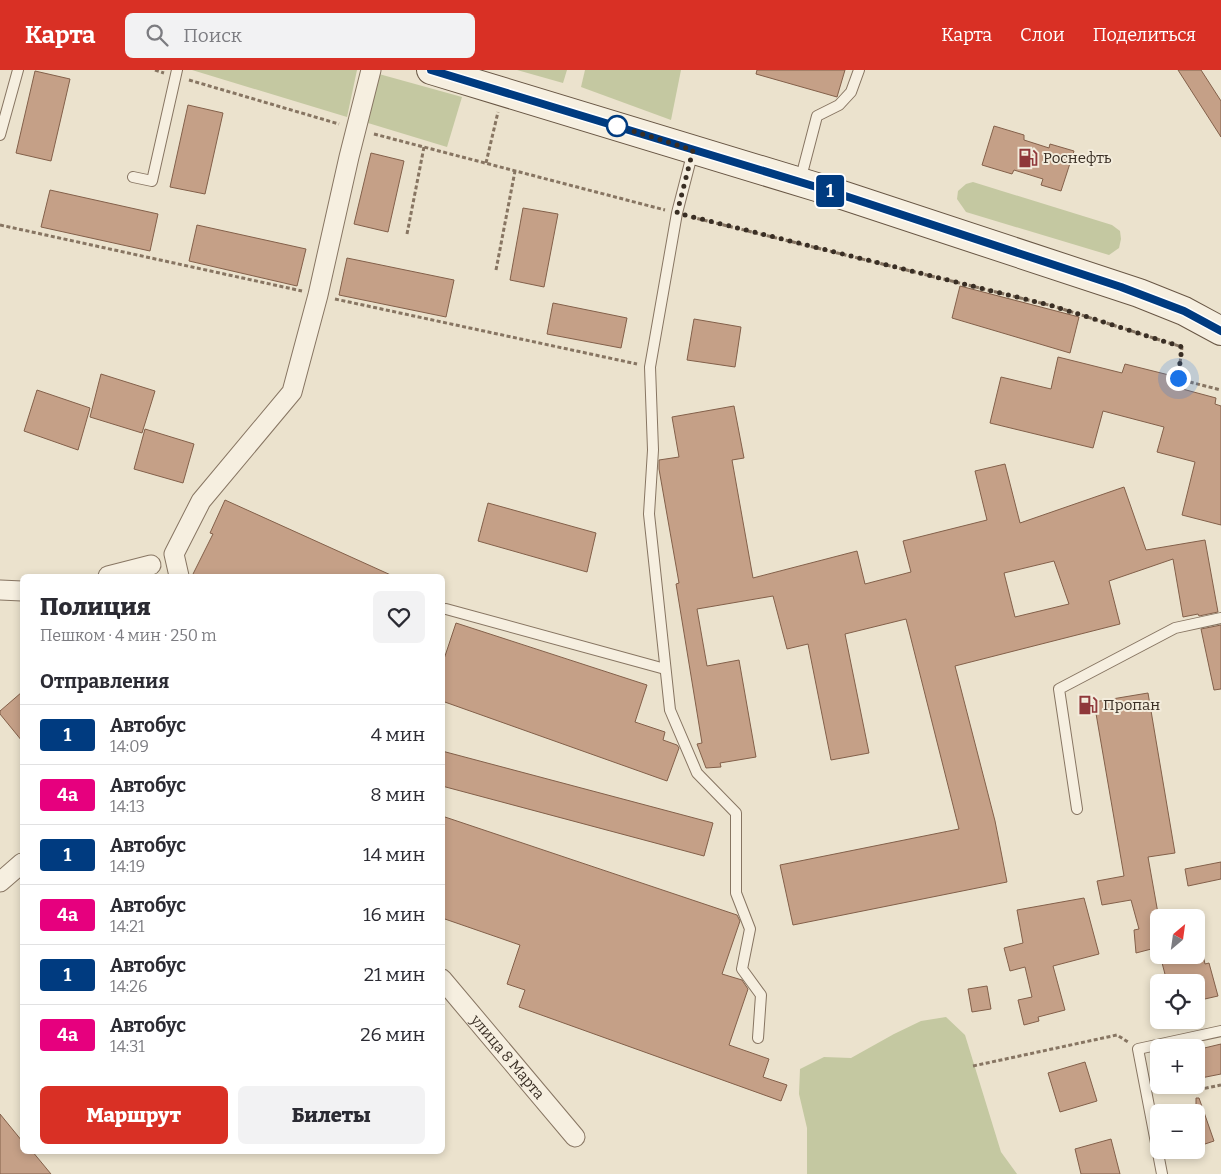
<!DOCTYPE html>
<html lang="ru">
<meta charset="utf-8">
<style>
body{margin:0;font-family:Bitter,serif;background:#f2f2f3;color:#2b2b33;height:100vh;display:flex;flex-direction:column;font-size:19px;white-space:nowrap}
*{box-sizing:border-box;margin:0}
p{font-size:16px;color:#7c7c81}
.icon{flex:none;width:28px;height:28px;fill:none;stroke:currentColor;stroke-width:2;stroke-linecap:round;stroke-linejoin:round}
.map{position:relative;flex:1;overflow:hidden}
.panel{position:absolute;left:20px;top:504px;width:425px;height:580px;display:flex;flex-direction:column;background:#fff;border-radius:8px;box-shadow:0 2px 8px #0003}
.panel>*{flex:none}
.badge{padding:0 10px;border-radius:4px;font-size:18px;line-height:32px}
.needle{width:32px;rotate:29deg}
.buttons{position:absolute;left:1150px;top:839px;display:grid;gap:10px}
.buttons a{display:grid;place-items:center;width:55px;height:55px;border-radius:8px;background:#fff;box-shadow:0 2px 8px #0003;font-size:25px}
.you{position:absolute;width:25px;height:25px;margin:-12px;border:4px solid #fff;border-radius:50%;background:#1a73e8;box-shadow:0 0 0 8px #1a73e833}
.map>.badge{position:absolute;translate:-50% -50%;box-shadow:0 0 0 2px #fff}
h2{padding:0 20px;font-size:19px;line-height:45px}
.round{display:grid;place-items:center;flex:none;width:52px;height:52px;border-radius:8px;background:#f2f2f3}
.headline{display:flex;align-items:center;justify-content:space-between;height:85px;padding:0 20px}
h1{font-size:24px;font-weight:800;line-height:38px}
.button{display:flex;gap:10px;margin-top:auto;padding:10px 20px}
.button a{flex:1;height:58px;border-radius:8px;background:#d93025;color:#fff;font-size:20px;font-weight:800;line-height:58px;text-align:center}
.button a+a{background:#f2f2f3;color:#2b2b33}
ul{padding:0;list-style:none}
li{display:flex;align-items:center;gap:15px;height:60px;padding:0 20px;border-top:1px solid #e1e1e2}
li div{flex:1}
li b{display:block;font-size:19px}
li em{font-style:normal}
li .badge{min-width:55px;font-weight:700;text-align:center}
header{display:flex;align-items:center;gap:30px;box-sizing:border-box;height:70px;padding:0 25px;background:#d93025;color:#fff}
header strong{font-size:24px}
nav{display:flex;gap:28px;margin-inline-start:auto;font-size:18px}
.search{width:350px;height:45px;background:#f2f2f3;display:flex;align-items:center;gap:12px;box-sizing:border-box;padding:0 18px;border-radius:8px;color:#7c7c81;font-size:19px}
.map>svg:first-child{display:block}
</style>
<header>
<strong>Карта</strong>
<div class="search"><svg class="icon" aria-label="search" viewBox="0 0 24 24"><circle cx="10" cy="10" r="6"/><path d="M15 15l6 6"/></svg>Поиск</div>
<nav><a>Карта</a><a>Слои</a><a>Поделиться</a></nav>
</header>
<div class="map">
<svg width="1221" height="1104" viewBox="0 0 1221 1104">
<rect width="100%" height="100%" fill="#ebe2cd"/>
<g fill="#c4c8a1">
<path d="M192,0H357L347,47Z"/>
<path d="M517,0H567L563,13Z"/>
<path d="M585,0H681L671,50L581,17Z"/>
<path d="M379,4L462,27L447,77L368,53Z"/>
<path d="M973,112L1112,155L1120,161L1121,169L1119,178L1109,185L966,142L957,129L958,121L966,114Z"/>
<path d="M946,947L965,965L1001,1082L1017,1104H807V1058L799,1024L800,999L824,987L851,988L894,964L921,951Z"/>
</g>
<g fill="#c5a087" stroke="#83604a" fill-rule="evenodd">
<path d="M757,0H845L837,27L756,4Z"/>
<path d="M1178,0H1201L1221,31V67Z"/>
<path d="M35,1L70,9L51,91L16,83Z"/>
<path d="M188,35L223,43L205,124L170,117Z"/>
<path d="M994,56L1024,65V70L1049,78L1050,74L1074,81L1061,121L1041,115L1043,109L1014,100L1012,104L982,95Z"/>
<path d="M371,83L404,91L388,162L354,154Z"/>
<path d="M50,120L158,144L150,181L41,157Z"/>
<path d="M523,138L558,144L544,217L510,210Z"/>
<path d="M197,155L306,179L297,216L189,191Z"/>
<path d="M347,188L454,210L446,247L339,225Z"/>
<path d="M960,216L1079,247L1070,283L952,248Z"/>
<path d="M553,233L627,248L621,278L547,264Z"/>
<path d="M694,249L741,257L735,297L687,290Z"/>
<path d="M1058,287L1122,303L1125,294L1177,307L1175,317L1216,328L1215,334L1221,336V455L1182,445L1195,392L1157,382L1164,357L1103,341L1093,378L990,353L1001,307L1051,319Z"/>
<path d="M101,304L155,321L142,363L90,347Z"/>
<path d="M37,320L90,338L78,380L24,361Z"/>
<path d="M734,336L744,388L732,390L753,508L857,481L865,514L911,502L903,471L987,450L975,401L1005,394L1020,453L1124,417L1146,480L1205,470L1218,542L1199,546L1198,544L1183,547L1173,489L1109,511L1120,554L955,596L995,751L1007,812L793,855L780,795L959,759L906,549L845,564L869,683L831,690L808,574L787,579L773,526L697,539L707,596L739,590L756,687L720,693L721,697L706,698L697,674L702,673L676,514L679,513L659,399V390L679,387L672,347ZM1054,491L1069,534L1015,547L1004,503Z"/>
<path d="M145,359L194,374L183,413L134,399Z"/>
<path d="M225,430L393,506H192L213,464L210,463Z"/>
<path d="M488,433L596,463L587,502L478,471Z"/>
<path d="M456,553L647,615L635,652L665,662L663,670L677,675L679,678L667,711L442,631V595Z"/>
<path d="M1221,555V619L1214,620L1201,559Z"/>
<path d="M22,622V671L0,644V641Z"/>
<path d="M1148,623L1175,783L1148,787L1159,849V877L1136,883L1134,860L1139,859L1131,830L1102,835L1097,811L1124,806L1094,632Z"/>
<path d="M442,681L713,753L704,786L442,716Z"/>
<path d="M442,746L737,845L740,851L722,904L742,910L748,919L729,975L769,989L763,1007L787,1015L781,1031L519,937L525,920L507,914L520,875L442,848Z"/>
<path d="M1221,792V809L1188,816L1185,799Z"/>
<path d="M1084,828L1099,884L1053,896L1065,940L1038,947L1039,951L1024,955L1018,930L1032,927L1025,897L1010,901L1004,878L1023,873L1017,840Z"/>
<path d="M1160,885H1203L1205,894L1209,893L1218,926L1196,931V912H1167Z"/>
<path d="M987,916L991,939L972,942L968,919Z"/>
<path d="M1221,974V1004L1196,1009V980Z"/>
<path d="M1085,992L1097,1031L1060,1042L1048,1003Z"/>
<path d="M1196,1028H1199L1214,1071L1196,1077Z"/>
<path d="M0,1044L22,1071V1081H32L51,1104H0Z"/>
<path d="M1111,1069L1120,1104H1081L1075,1079Z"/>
</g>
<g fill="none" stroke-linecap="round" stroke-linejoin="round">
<defs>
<g id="service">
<path d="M0,65L18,0"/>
<path d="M693,81L677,143L650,297L653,380L649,444L670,640L697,703L736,743V823L750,859L742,899L761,925L758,968"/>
<path d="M133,107L152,111L177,0"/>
<path d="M800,111L817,46L839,35L851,22L859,0"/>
<path d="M446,539L665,599"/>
<path d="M1077,739L1059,619L1175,558L1221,548"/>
<path d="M1162,1104L1138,979L1221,961"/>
</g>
<g id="minor">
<path d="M108,506L151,495"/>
<path d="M179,506L174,484L201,431L292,322L318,225L349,87L371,0"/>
<path d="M0,520L22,521"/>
<path d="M0,812L22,793"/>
<path id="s1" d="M442,909L575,1067"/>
</g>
<path id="secondary" d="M431,0L833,122L1139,223L1184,241L1221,261"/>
</defs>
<use href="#service" stroke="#877562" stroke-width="12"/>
<use href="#minor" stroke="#877562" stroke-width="21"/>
<use href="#secondary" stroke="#695745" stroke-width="30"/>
<g stroke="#877562" stroke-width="3" stroke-dasharray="4 2.5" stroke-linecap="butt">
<path d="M155,0L164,3"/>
<path d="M189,10L339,54"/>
<path d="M374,64L665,140"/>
<path d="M486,93L498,42"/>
<path d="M691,147L1053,236L1182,277L1178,309L1221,320"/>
<path d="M0,155L302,221"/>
<path d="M407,164L424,77"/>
<path d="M496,200L515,101"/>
<path d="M335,229L637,294"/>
<path d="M973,996L1117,965L1128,972"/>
<path d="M1192,1021L1221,1015"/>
</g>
<use href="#service" stroke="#f6efe0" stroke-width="10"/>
<use href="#minor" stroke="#f6efe0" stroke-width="19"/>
<use href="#secondary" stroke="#f6efe0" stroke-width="28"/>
</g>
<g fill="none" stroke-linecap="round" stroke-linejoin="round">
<defs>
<path id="line" d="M431,0L833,122L1121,217L1184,241L1221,261"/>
</defs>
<use href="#line" stroke="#fff" stroke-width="11"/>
<use href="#line" stroke="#003b80" stroke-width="8"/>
<path stroke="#392e24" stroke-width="5" stroke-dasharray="0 9" d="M617,56L693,80L677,143L1053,236L1182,277L1178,308"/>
</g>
<defs>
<symbol id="fuel-bare" viewBox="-9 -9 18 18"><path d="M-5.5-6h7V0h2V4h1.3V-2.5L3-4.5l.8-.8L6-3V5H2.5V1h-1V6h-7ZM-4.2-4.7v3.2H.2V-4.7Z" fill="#8f383a" stroke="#f3ecdc" stroke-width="2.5" paint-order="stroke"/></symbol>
</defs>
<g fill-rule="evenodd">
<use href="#fuel-bare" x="1014" y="74" width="28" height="28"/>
<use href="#fuel-bare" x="1074" y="621" width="28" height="28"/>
</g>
<circle fill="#fff" stroke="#003b80" stroke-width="2.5" cx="617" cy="56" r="10"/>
<g text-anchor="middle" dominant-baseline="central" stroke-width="4" stroke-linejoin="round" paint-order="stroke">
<g font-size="15" fill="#392e24" stroke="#f3ecdc" text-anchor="start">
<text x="1043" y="88">Роснефть</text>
<text x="1103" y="635">Пропан</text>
</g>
<g font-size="15" fill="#392e24" stroke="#f3ecdc">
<text stroke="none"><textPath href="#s1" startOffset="102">улица 8 Марта</textPath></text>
</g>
</g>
</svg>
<div class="buttons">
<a><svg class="needle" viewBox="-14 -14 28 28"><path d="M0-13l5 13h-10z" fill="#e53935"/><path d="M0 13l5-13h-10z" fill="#7c7c81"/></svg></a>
<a><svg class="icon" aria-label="locate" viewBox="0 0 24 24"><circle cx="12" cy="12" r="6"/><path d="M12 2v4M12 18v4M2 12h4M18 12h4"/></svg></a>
<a>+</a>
<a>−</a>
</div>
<div class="you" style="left:1178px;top:308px"></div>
<b class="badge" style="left:830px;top:121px;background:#003b80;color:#fff">1</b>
<section class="panel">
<div class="headline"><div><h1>Полиция</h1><p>Пешком · 4 мин · 250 m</p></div><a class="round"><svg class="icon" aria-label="heart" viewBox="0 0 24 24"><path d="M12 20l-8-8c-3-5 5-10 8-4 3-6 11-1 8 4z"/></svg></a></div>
<h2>Отправления</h2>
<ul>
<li><span class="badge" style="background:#003b80;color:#fff">1</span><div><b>Автобус</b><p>14:09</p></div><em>4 мин</em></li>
<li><span class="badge" style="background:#e6007e;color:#fff">4а</span><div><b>Автобус</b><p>14:13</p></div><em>8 мин</em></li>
<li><span class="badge" style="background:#003b80;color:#fff">1</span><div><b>Автобус</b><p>14:19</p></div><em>14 мин</em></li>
<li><span class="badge" style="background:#e6007e;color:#fff">4а</span><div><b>Автобус</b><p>14:21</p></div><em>16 мин</em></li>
<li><span class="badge" style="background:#003b80;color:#fff">1</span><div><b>Автобус</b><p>14:26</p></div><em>21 мин</em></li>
<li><span class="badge" style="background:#e6007e;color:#fff">4а</span><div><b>Автобус</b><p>14:31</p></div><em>26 мин</em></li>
</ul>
<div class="button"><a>Маршрут</a><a>Билеты</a></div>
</section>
</div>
